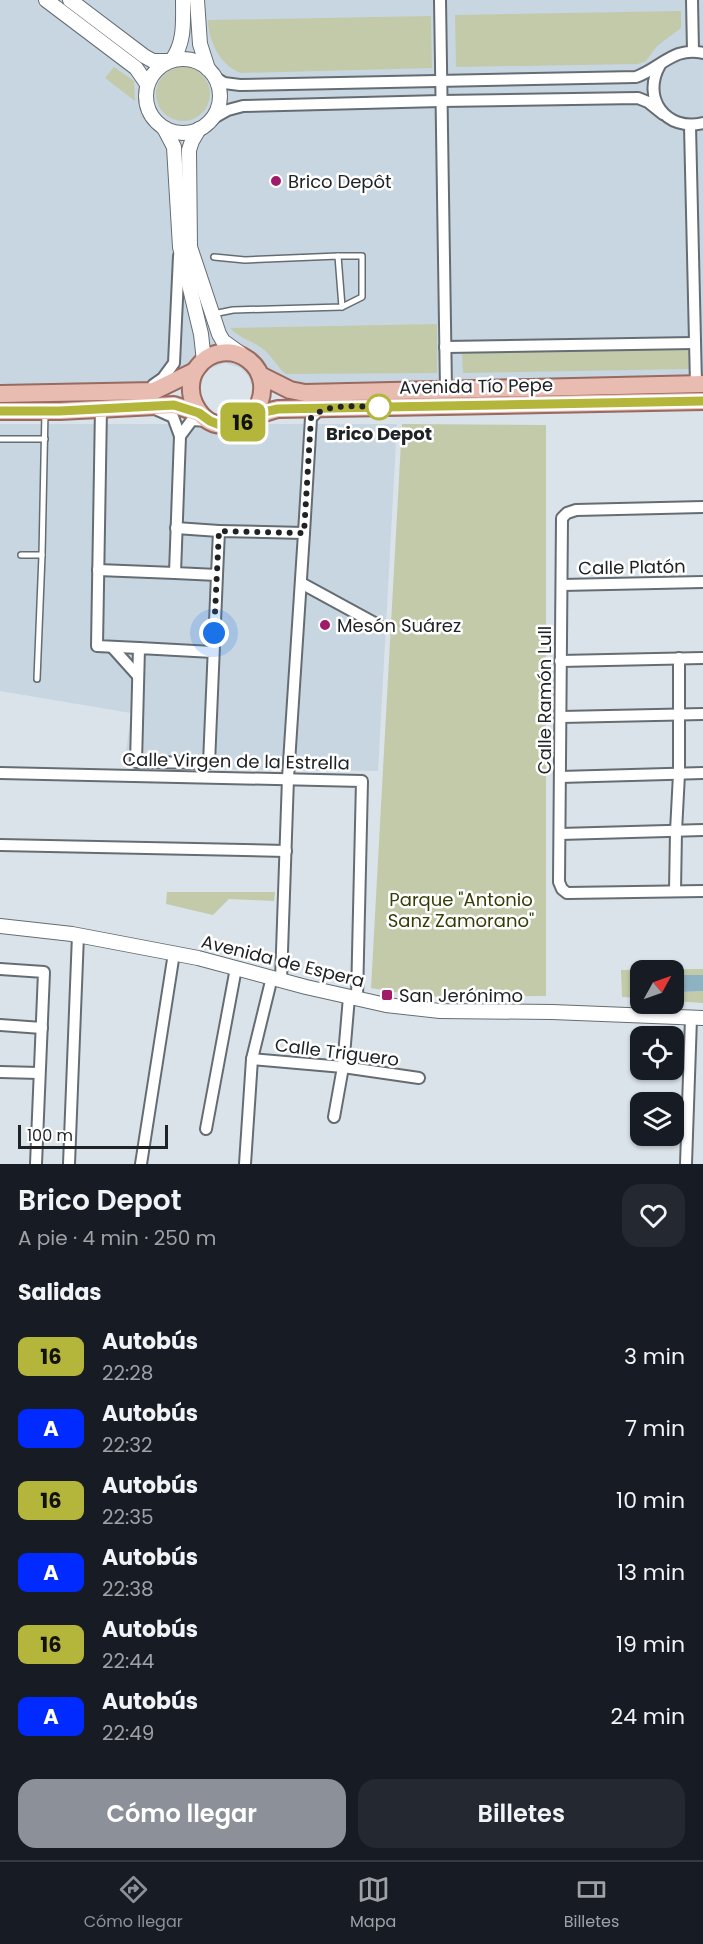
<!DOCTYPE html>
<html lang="es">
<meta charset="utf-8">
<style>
body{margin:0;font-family:Poppins,sans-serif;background:#242831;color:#f1f3f6;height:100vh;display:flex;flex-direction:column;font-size:22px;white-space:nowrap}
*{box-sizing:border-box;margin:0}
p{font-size:20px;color:#9ea1a6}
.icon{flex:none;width:33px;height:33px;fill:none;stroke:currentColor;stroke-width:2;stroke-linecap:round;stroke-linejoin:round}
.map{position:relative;height:1164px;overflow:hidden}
.drawer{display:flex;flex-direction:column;background:#171b24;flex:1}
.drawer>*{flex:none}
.badge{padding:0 12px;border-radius:9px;font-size:21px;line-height:39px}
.needle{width:39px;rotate:50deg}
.buttons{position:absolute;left:630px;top:960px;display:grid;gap:12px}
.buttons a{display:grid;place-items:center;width:54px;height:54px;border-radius:12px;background:#171b24;box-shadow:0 2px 4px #0004;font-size:30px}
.scale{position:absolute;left:18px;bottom:15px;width:150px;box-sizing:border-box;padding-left:6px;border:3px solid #202326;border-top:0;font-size:16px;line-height:21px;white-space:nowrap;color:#202326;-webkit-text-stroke:4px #fff;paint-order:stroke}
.you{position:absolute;width:30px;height:30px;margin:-15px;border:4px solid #fff;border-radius:50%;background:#1a73e8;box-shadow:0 0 0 9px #1a73e833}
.map>.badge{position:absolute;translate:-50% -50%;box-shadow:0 0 0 3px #fff}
h2{padding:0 18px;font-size:22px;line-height:54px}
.round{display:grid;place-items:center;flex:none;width:63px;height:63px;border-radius:18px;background:#242831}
.headline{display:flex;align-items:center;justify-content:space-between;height:102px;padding:0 18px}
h1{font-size:28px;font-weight:600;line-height:45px}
.cta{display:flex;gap:12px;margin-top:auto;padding:12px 18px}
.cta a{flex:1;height:69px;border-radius:18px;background:#8c9099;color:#fff;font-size:24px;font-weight:600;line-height:69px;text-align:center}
.cta a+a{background:#242831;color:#f1f3f6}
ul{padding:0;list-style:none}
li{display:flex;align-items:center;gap:18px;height:72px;padding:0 18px}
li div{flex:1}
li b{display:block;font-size:22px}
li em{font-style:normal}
li .badge{min-width:66px;font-weight:700;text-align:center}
.menu{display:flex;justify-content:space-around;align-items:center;height:84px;border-top:2px solid #363941;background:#171b24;font-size:16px;color:#9ea1a6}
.menu a{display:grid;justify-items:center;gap:3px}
.menu .active{color:#8c9099}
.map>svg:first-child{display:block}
</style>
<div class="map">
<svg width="703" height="1164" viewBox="0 0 703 1164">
<rect width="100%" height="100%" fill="#dae3e9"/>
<g fill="#c8d6e1">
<path d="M0,0H703V379L251,384L249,377L241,368L225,363L211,368L203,376L199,388L0,393Z"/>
<path d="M0,424H397L378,771L124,768L131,713L0,691Z"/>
</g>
<g fill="#c2caaa">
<path d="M681,11V28L657,46L646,61L638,64L456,67L455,15Z"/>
<path d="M431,16L432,68L241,73C220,66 208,40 208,20Z"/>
<circle cx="183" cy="94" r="27"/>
<path d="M114,67L134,81L135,101L105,78Z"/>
<path d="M437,324V373L286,374C277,367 272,356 263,349C252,340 240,339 230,328Z"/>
<path d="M688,348L689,369L463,373L462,352Z"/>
<path d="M402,424L546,425V996L423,997L371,988Z"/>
<path d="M167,892H275L274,901L229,899L213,915L166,904Z"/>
<path d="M703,969V975L681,976L676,986L682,992L703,991V1003L674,1001V970H640V998L622,997L621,970Z"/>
</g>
<path fill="#8db2c2" d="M681,975H703V991L682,992L676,986L675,982Z"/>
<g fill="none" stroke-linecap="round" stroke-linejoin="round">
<defs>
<g id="service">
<path d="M338,256H362V297L342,307"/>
<path d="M213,314L233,310L342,307L338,256L245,260L214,257"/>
<path d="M0,439H45"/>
<path d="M21,555H42"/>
<path d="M37,679L42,555L45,412"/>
</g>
<g id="minor">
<path d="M440,0L446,389"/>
<path d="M692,0L693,51"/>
<path d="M660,65C641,98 666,132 703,123"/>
<path d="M216,78L224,83L240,85L636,77C661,68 674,46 703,53"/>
<path d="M212,119L228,110L243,106L441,101L638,98L648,102L663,114"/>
<path d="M690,126L696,384"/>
<path d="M445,347L694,343"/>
<path d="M153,385L163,378L174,363L179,256"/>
<path d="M101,408L97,646L139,648"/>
<path d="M153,408L173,417L180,436L175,573L217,575L219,531L304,533L311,418L317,412L322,410"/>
<path d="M180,436L192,420L208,421"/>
<path d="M703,507L576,510L567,513L562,518L559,882L562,889L567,893L703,891"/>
<path d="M176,528L219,531"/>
<path d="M98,570L175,573"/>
<path d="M301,583L378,625"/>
<path d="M562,585L703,582"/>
<path d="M112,647L138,676"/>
<path d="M213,652L139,648L136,762L209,763L217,575"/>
<path d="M560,661L703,658"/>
<path d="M561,717L703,714"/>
<path d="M0,773L362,781L357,998"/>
<path d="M560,777L703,773"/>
<path d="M560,834L703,830"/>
<path d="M0,845L286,851"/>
<path d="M675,891L676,831L679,774V658"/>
<path d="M0,969L44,972L36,1164"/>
<path d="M281,980L288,778L304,533"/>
<path d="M0,1025L42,1028"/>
<path d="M252,1059L343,1067L419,1078"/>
<path d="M0,1072L39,1073"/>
<path d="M334,1117L343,1067L349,997"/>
<path d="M206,1129L236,968"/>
<path d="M69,1164L78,935"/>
<path d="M141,1164L174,953"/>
<path d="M245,1164L252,1059L272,977"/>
<path d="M686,1164L691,1018"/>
</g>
<g id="tertiary">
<path d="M46,0L136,68L147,84"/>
<path d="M70,0L144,56L153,61H169"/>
<path d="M197,0L200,44L208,69"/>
<circle cx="183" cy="96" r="37"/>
<path d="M172,60C185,42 183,22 183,0"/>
<path d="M164,128L174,147L180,247L201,334L204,361"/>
<path d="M199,129L192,141L189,150L190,247L219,334L223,341L241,354"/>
<path d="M0,926L72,934L198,958L306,987L386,1005L440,1011L552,1012L703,1018"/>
</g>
<g id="primary">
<path d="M260,375L290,390L305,393L703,384"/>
<path d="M0,394L154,391L195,371"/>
<path d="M0,411H60L174,405L199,413"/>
<path d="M251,418C288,367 224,330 197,368C190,377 189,392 194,403C213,444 247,416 278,409L703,401"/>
</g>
</defs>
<use href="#service" stroke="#656d73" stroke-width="8"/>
<use href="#minor" stroke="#656d73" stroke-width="14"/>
<use href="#tertiary" stroke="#656d73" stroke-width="16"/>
<use href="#primary" stroke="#996a5f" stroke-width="20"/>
<use href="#service" stroke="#fff" stroke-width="5"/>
<use href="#minor" stroke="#fff" stroke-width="10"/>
<use href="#tertiary" stroke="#fff" stroke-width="14"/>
<use href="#primary" stroke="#e9bcb2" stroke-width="16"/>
</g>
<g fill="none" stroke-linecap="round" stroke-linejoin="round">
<defs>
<path id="line" d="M0,411H60L174,405L199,413L210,421L220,425H231L264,412L278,409L703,401"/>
</defs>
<use href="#line" stroke="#fff" stroke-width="14"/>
<use href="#line" stroke="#b4b63c" stroke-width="9"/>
<path stroke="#202326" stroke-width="6" stroke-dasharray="0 10.8" d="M214,633L219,531L304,533L311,418C327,402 358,407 379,407"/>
</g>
<g fill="#a01b6a" stroke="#fff" stroke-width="2">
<circle cx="276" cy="181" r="6"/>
<circle cx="325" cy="625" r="6"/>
<rect x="381" y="989" width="12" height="12" rx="3"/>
</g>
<circle fill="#fff" stroke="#b4b63c" stroke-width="3" cx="379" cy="407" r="12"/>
<g text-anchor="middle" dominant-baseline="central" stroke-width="5" stroke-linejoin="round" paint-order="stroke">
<g font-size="18" fill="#202326" stroke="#fff" text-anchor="start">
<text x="288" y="181">Brico Depôt</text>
<text x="337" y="625">Mesón Suárez</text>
<text x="399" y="995">San Jerónimo</text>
</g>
<g font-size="18" fill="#202326" stroke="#fff">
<text transform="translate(476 386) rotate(-1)">Avenida Tío Pepe</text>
<text transform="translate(632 567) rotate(-1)">Calle Platón</text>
<text transform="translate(544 700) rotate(-90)">Calle Ramón Lull</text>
<text transform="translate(236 761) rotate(1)">Calle Virgen de la Estrella</text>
<text transform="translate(283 961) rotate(14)">Avenida de Espera</text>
<text transform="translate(337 1052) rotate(7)">Calle Triguero</text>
</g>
<g font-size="18" font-weight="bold" fill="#202326" stroke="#fff">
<text x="379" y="433">Brico Depot</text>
</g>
<g font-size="18" fill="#353e06" stroke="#fff">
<text x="461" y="899">Parque "Antonio<tspan x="461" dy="21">Sanz Zamorano"</tspan></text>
</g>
</g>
</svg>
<div class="buttons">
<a><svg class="needle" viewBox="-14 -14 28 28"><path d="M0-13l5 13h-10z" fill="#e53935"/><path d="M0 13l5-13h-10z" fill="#9ea1a6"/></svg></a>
<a><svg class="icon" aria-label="locate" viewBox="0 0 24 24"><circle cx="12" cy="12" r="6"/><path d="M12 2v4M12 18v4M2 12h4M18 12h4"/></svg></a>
<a><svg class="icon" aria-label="layers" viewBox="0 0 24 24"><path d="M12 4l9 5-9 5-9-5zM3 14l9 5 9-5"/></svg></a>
</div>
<div class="scale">100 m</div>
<div class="you" style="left:214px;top:633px"></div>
<b class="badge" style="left:243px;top:422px;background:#b4b63c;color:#111">16</b>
</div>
<section class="drawer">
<div class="headline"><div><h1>Brico Depot</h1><p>A pie · 4 min · 250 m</p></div><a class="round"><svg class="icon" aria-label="heart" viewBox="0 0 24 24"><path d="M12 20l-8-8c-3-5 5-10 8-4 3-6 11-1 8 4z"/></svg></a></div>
<h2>Salidas</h2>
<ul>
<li><span class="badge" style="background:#b4b63c;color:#111">16</span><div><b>Autobús</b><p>22:28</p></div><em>3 min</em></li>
<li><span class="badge" style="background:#002aff;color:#fff">A</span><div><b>Autobús</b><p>22:32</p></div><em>7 min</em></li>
<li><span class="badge" style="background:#b4b63c;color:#111">16</span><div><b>Autobús</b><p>22:35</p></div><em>10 min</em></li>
<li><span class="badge" style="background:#002aff;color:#fff">A</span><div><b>Autobús</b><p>22:38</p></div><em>13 min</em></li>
<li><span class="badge" style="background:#b4b63c;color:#111">16</span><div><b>Autobús</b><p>22:44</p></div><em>19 min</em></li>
<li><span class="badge" style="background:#002aff;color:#fff">A</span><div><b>Autobús</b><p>22:49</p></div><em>24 min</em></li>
</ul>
<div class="cta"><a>Cómo llegar</a><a>Billetes</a></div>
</section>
<nav class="menu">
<a class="active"><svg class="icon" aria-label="directions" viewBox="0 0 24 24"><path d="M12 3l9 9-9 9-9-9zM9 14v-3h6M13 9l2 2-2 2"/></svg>Cómo llegar</a>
<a><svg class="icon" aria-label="map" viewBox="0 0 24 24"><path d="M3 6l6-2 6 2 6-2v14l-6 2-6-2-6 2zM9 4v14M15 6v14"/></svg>Mapa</a>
<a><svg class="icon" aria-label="tickets" viewBox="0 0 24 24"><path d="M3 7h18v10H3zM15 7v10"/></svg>Billetes</a>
</nav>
